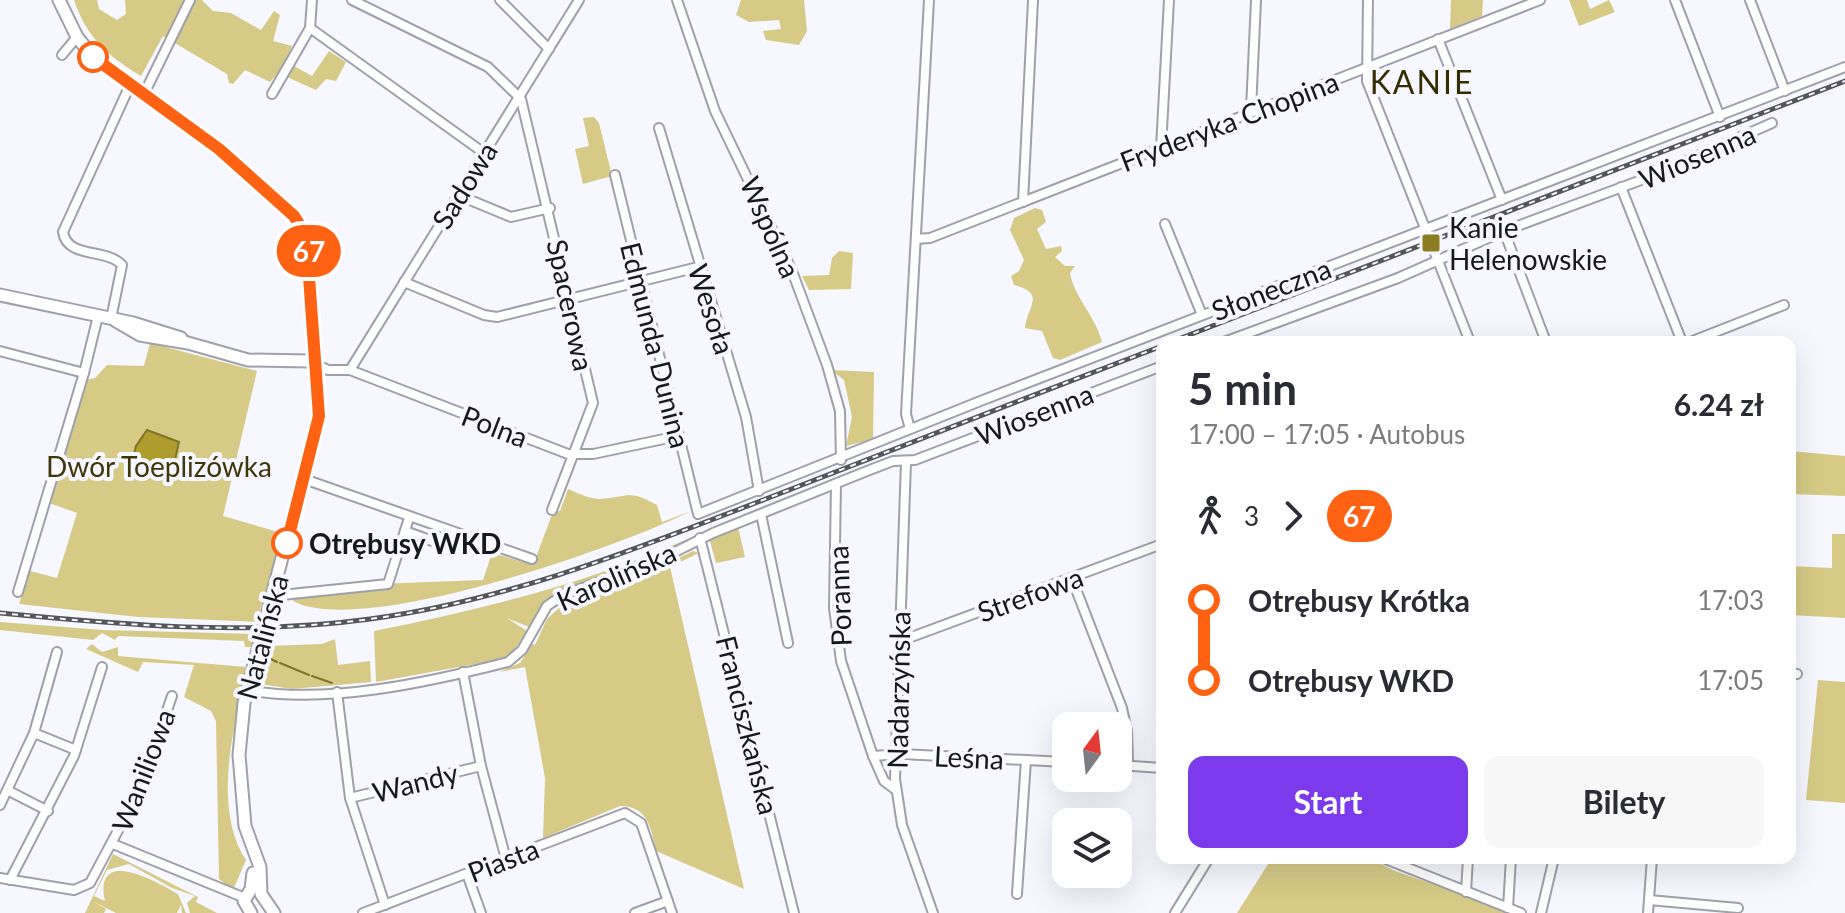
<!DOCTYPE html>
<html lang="pl">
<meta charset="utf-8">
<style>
body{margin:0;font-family:Lato,sans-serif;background:#f7f7f7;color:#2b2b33;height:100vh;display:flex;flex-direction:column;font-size:30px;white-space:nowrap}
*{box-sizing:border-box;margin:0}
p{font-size:26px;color:#7c7c81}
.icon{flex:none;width:44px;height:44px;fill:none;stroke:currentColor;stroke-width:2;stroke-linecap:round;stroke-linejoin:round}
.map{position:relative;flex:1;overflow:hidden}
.panel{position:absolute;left:1156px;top:336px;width:640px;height:528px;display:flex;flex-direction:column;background:#fff;border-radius:16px;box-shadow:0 8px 32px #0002}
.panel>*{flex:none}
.badge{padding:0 16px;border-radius:26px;font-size:28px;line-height:52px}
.needle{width:52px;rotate:15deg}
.controls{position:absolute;left:1052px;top:712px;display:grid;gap:16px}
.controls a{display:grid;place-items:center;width:80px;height:80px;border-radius:16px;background:#fff;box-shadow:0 8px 32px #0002;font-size:40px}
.map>.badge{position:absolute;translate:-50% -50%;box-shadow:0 0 0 4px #fff}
.legs{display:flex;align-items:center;gap:12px;height:88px;padding:0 32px;font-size:26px}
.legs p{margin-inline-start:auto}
.headline{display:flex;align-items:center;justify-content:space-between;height:136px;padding:0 32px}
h1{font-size:44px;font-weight:700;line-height:60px}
.button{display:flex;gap:16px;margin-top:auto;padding:16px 32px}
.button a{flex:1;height:92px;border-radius:16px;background:#7c3aed;color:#fff;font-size:32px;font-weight:700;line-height:92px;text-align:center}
.button a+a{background:#f7f7f7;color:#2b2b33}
ul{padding:0 32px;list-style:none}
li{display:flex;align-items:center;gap:28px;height:80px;font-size:30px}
li i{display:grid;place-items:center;width:12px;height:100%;margin:0 10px;background:currentColor}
li i::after{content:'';width:20px;height:20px;margin:-10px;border:6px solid;border-radius:50%;background:#fff}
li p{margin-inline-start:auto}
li:first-child i{background:linear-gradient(#0000 50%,currentColor 0)}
li:last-child i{background:linear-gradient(currentColor 50%,#0000 0)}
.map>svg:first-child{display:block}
</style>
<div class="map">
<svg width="1845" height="913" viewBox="0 0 1845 913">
<rect width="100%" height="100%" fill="#f6f7ff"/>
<g fill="#d6ca86">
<path d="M74,0H97L99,9L117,20L126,14L125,0H202L213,11L231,13L261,30L274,11L280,15L273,41L292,46L285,61L312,76L329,51L346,62L336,81L326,79L316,90L278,73L270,82L245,70L233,84L229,83L227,74L163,36L141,76C109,57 86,37 74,0Z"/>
<path d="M741,0H804L807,31L799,45L766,40L763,31L781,29L779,20L749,22L736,15Z"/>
<path d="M1451,0H1483L1482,16L1450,29Z"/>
<path d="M1569,0H1587L1590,9L1609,0L1615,12L1579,26Z"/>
<path d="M594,117L599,123L612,176L583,184L575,149L589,146L583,118Z"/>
<path d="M1035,208L1042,210L1046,222L1037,229L1046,249L1061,246L1062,251L1055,257L1065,266H1075L1070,273C1074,297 1096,317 1102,342L1060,360L1053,358L1042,331L1025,328C1027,306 1047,294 1014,285L1011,276L1019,271L1024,260L1010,230L1014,218Z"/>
<path d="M839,251L853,253L851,289L809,290L802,276L829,275L832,258Z"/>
<path d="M150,343L257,371L223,516L278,532L275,542L280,548L259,613L264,614L262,622L138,617L19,604L30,571L57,578L77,513L49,503L86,380L95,378L107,365L144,366Z"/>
<path d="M831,370L874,372L873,439L846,446L852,417L844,380Z"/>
<path d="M1790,451L1845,456V496L1790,494Z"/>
<path d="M568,489C577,493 590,499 600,499C629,497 628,489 657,505L662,522L691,511C620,547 361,638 293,601L297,587L483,580L492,553L533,565L553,512L560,511Z"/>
<path d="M738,527L745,557L716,563L709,538Z"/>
<path d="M710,529L644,564L554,595L542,604L529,627L507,618L527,631L513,652L503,659L376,682L374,631C490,608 603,579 710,529Z"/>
<path d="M1832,534H1845V618L1790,615V566L1832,568Z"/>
<path d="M693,551L699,553L670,567L744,889L656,851C651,828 648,806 620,806L543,838L545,778L525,667L499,672L520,663L532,644L535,645L547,619L563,604L629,582Z"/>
<path d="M0,622L103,630L258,634L252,647H245L244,641L118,636L115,640L102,633L93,640L0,630Z"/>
<path d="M335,639L338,665L370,661L371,682L292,689L260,684L268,646L322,644Z"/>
<path d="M92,644L102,652L118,647V656L246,667L244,675L247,677C232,727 213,811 246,860L233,890L219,879L216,721L211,711L184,697L194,665L143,662L138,672L86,649Z"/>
<path d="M1818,680L1845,682V803L1806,800Z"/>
<path d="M113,854L198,897L196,902L217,913H190L187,903L195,896L172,888L129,864L107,870L94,896L105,901C93,845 158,882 178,894L186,913H182L181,905L177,913H116L92,901L106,909L104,913H85Z"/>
<path d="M1272,858H1369L1395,871L1517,913H1237Z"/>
</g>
<path fill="#ae9c2d" stroke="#817428" stroke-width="2" d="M147,430L179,442L173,469L133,459L136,446Z"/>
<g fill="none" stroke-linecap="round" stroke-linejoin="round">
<g stroke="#817428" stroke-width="2">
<path d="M269,658L277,662"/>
<path d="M280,663L309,675"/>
<path d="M312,676L332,683"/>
</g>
<defs>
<g id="street">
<path d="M312,0L310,28L484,153"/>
<path d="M352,0L488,67L521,99L593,403L552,510"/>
<path d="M500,0L549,49"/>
<path d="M677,0L715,111L792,271L827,365L840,411L841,460"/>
<path d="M1368,0L1367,81L1470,342"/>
<path d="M1675,0L1720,117"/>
<path d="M1750,0L1785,91"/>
<path d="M1438,39L1502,200"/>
<path d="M62,55L77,37"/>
<path d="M144,94L190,0"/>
<path d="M272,94L310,28"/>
<path d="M1251,110L1256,0"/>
<path d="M659,128L746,417L759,491"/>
<path d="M1161,148L1169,0"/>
<path d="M615,175L698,514L983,400L1845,67"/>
<path d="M1621,187L1682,342"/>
<path d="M458,195L511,217L550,208"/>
<path d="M1023,202L1033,0"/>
<path d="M1165,224L1202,315"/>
<path d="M1504,231L1546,342"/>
<path d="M916,239L930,238L1540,0"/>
<path d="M404,282L484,315L497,317L698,267"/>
<path d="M111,319L122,265C107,248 67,259 63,232L130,85"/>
<path d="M1224,342L1398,278L1504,231L1652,176L1772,123"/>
<path d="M1690,342L1784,305"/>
<path d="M0,351L84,373L98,316"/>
<path d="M317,365L328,370H350L568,454H593L678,436"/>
<path d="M350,370L579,0"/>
<path d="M910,429L906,414L929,0"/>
<path d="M906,462L895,779L902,825L933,913"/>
<path d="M304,479L532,559"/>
<path d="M836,484L834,608L841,661L873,756L884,781L896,790"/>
<path d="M761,514L788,643"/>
<path d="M405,531L446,546L452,533"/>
<path d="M700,538L794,913"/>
<path d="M1072,579L1122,708L1127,731L1128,765"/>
<path d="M18,592L84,373"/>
<path d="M272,596L388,584L409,518"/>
<path d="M898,642L1162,544"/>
<path d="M463,672L481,766L506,859"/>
<path d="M1790,673L1797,674"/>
<path d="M247,690C327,705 430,682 508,662L522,650L547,606L563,595L653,563L713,533L867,471L893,461L915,460L1162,366"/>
<path d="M337,692L350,798L385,905"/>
<path d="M34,733L76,750"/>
<path d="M873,756L901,754L1066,762"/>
<path d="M1118,765L1162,768"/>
<path d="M9,791L48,811"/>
<path d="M350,798L481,766"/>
<path d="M0,805L34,733L57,652"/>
<path d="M113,844L245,898"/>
<path d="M1383,858L1521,913"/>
<path d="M467,874L481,913"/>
<path d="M0,878L74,890L90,883L139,791L172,696"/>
<path d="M10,880L74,756L102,667"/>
<path d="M1466,892L1468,858"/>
<path d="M1017,894L1026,760"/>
<path d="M1649,900L1738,908"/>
<path d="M1508,908L1511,858"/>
<path d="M363,913L625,813L641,823L672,913"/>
<path d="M635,913L668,901"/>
<path d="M1175,913L1209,858"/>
<path d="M1541,913L1554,858"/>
<path d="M1648,913L1652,858"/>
</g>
<g id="secondary">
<path d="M59,0L77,37L93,57L219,149L294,216L306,235L319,416L244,703L239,755L245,826L260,867L261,894L274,913"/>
<path d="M0,295L133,323L181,338"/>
<path d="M116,321L140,335L188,343L248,360L310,361L317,365"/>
<path d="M251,913L244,901L251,889L253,873"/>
</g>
</defs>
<use href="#street" stroke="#9fa0a9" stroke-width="12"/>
<use href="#secondary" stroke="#9fa0a9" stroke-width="15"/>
<use href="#street" stroke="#fff" stroke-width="8"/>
<use href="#secondary" stroke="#fff" stroke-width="11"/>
<defs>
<g id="rail">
<path d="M1171,342L1845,81"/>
<path d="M0,613C124,625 246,636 370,619C512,600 643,546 776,495C905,445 1033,395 1162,346"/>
</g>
</defs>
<use href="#rail" stroke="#55565a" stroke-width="5"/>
<use href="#rail" stroke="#f6f7ff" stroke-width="2" stroke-dasharray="6" stroke-linecap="butt"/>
</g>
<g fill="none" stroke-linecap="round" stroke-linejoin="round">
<defs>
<path id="line-1" d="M93,57L219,149L294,216L306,235L319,416L287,543"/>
</defs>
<use href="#line-1" stroke="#fff" stroke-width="18"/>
<use href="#line-1" stroke="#ff6213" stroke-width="12"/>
</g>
<g fill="#fff" stroke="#ff6213" stroke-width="4">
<circle cx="93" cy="57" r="14"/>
<circle cx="287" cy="543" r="14"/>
</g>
<rect fill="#8b7b21" stroke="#f6f7ff" stroke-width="3" x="1421" y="233" width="20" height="20" rx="4"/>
<g text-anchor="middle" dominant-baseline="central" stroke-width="8" stroke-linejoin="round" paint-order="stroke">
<g font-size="28" fill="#17181b" stroke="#f6f7ff">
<text transform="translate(1229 121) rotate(-21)">Fryderyka Chopina</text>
<text transform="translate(1697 156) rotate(-23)">Wiosenna</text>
<text transform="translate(464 185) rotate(-58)">Sadowa</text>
<text transform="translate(771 227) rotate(66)">Wspólna</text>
<text transform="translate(1271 289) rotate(-21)">Słoneczna</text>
<text transform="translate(571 305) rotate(78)">Spacerowa</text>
<text transform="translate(712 309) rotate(72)">Wesoła</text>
<text transform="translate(656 345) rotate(76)">Edmunda Dunina</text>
<text transform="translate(1034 414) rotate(-21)">Wiosenna</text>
<text transform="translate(495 426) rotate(21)">Polna</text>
<text transform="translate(616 576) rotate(-24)">Karolińska</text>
<text transform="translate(1030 594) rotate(-20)">Strefowa</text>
<text transform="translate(839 596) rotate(-92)">Poranna</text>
<text transform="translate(262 637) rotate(-75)">Natalińska</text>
<text transform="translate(898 690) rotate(-89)">Nadarzyńska</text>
<text transform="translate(748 725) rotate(76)">Franciszkańska</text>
<text transform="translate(969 757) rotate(3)">Leśna</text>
<text transform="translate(143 770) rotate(-69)">Waniliowa</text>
<text transform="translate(415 782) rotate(-14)">Wandy</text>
<text transform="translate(503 860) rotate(-21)">Piasta</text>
</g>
<g font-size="28" fill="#17181b" stroke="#f6f7ff" text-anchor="start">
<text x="1449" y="227">Kanie<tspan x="1449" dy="32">Helenowskie</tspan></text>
</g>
<g font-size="28" fill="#3f3709" stroke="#f6f7ff">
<text x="159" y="466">Dwór Toeplizówka</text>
</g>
<g font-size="28" font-weight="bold" fill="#17181b" stroke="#f6f7ff" text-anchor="start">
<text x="309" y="543">Otrębusy WKD</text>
</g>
<g font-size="32" letter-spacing="2" fill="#342d01" stroke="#f6f7ff">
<text x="1422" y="81">KANIE</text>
</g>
</g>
</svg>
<div class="controls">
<a><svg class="needle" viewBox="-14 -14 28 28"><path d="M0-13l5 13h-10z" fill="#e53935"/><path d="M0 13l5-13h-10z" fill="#7c7c81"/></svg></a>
<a><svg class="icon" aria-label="layers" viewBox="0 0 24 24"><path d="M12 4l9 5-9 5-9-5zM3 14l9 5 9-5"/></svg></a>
</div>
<b class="badge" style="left:309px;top:251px;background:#ff6213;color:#fff">67</b>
<section class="panel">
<div class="headline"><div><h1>5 min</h1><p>17:00 – 17:05 · Autobus</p></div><b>6.24 zł</b></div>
<div class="legs"><svg class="icon" aria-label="walk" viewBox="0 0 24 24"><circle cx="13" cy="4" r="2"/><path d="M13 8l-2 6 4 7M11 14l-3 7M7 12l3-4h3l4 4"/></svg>3<svg class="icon" aria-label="forward" viewBox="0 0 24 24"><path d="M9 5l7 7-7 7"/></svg><b class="badge" style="background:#ff6213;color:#fff">67</b></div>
<ul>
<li><i style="color:#ff6213"></i><b>Otrębusy Krótka</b><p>17:03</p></li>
<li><i style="color:#ff6213"></i><b>Otrębusy WKD</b><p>17:05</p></li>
</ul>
<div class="button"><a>Start</a><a>Bilety</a></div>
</section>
</div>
